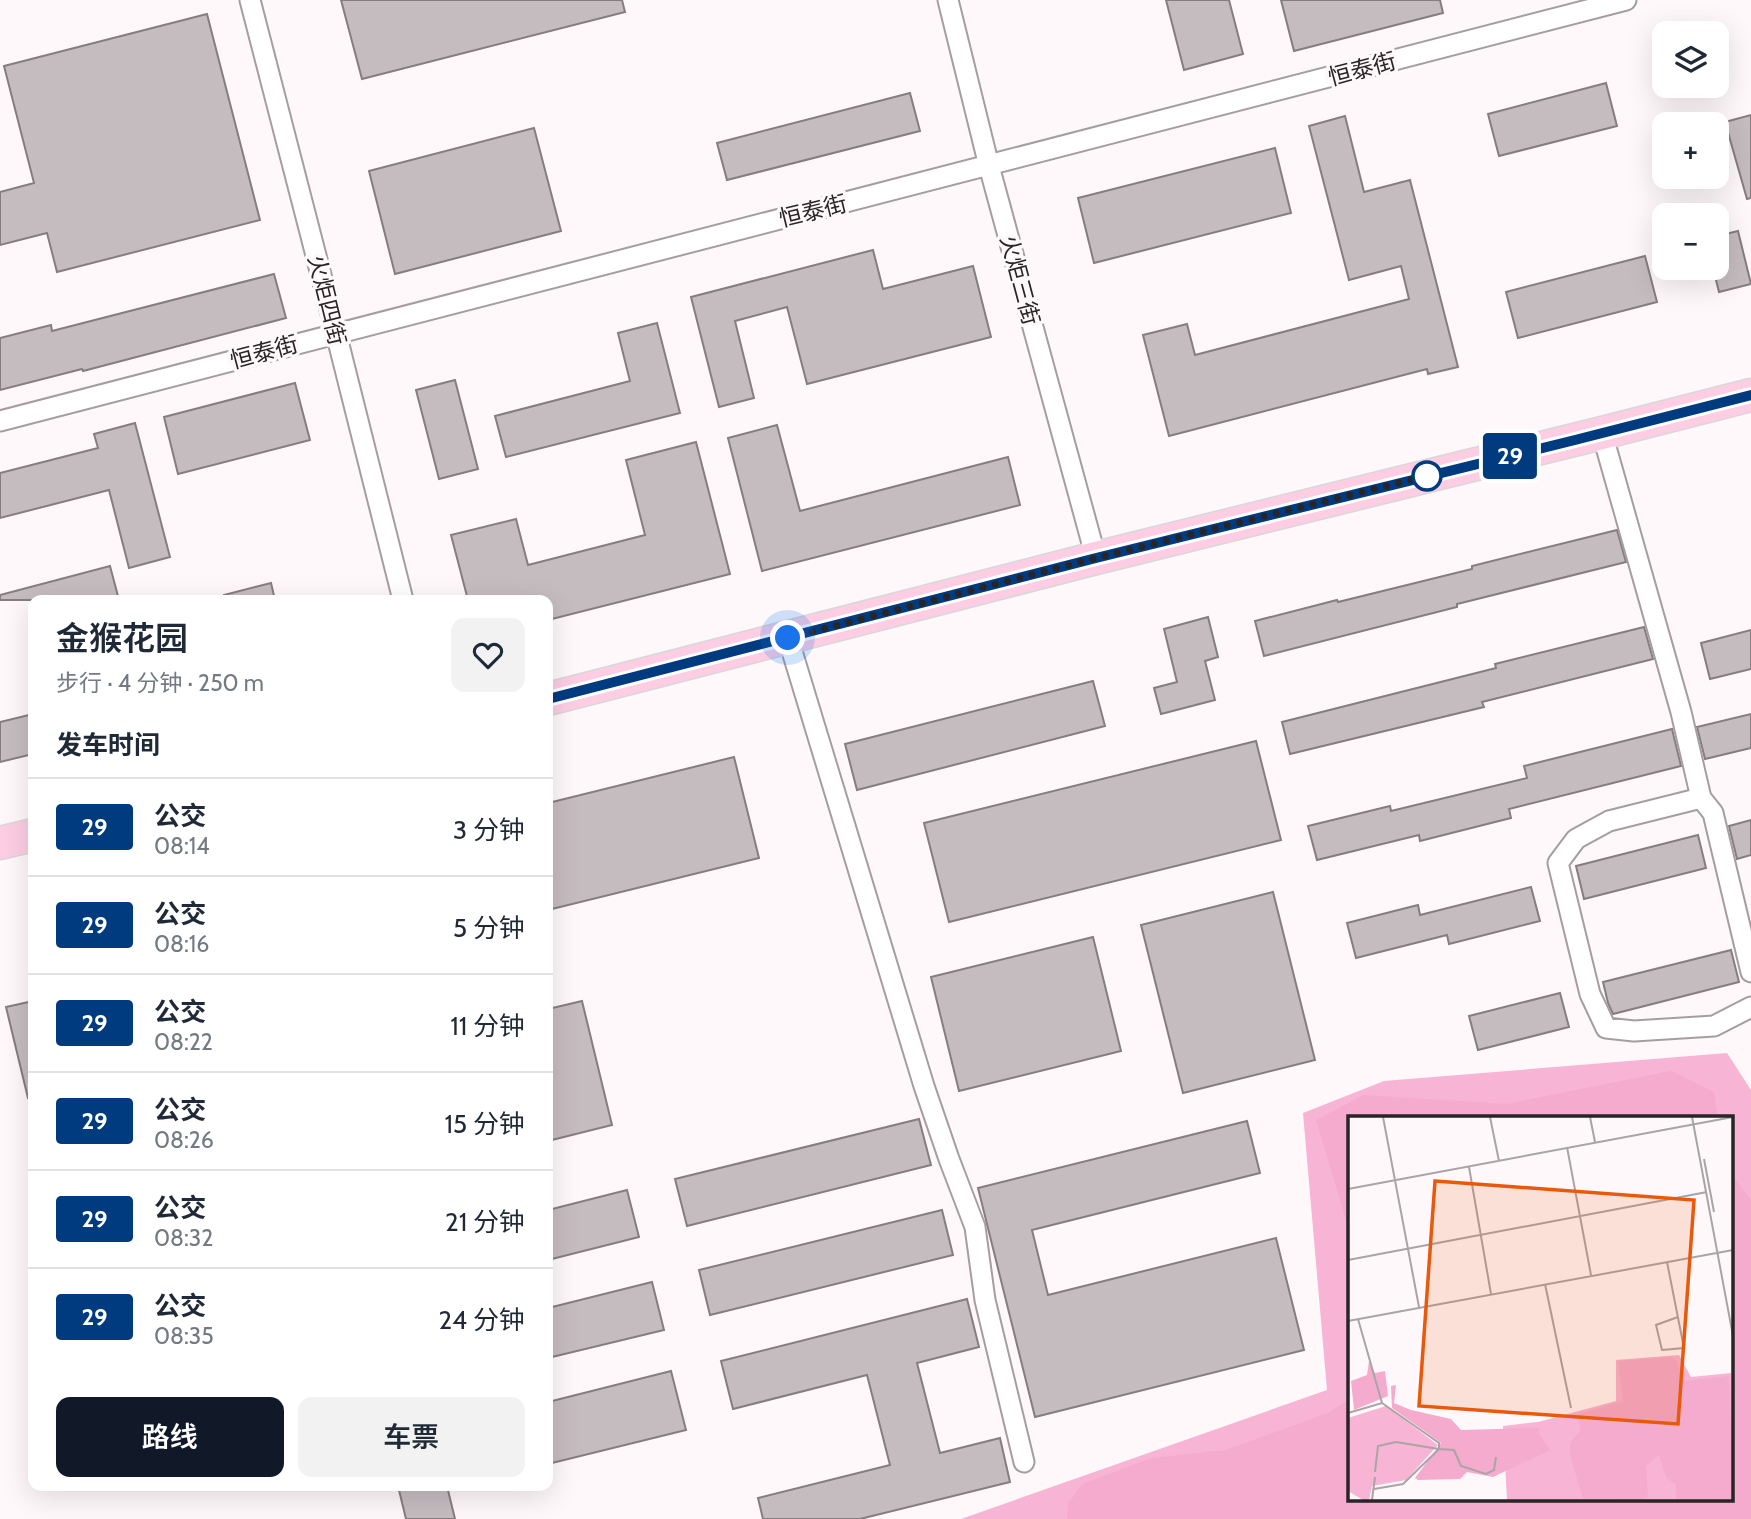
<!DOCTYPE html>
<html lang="zh">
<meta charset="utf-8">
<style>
body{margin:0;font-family:Cabin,"Noto Sans SC",sans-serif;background:#f2f2f3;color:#1f2937;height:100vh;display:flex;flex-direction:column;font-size:26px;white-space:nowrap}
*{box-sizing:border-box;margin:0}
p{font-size:23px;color:#747a83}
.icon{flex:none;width:38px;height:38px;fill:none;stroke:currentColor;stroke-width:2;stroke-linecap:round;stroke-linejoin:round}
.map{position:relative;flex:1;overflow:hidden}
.sheet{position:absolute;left:28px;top:595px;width:525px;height:896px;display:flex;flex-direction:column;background:#fff;border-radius:14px;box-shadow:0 7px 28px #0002}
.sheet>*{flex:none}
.badge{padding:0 14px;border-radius:5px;font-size:24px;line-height:46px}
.controls{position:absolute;left:1652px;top:21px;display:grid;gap:14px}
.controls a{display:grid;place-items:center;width:77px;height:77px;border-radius:14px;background:#fff;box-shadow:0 7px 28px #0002;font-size:35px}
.you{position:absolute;width:35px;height:35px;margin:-18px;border:5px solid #fff;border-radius:50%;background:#1a73e8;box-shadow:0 0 0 10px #1a73e833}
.map>.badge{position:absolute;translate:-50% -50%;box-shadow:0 0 0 4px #fff}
h2{padding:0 28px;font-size:26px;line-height:63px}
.round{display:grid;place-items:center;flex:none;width:74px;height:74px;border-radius:14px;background:#f2f2f3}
.head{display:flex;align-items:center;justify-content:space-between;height:119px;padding:0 28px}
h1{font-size:33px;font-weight:600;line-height:52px}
.button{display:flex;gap:14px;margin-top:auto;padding:14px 28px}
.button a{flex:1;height:80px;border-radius:14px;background:#111827;color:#fff;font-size:28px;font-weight:600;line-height:80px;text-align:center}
.button a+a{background:#f2f2f3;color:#1f2937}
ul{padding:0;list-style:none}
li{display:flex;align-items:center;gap:21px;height:98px;padding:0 28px;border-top:2px solid #e0e1e3}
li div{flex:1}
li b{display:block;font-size:26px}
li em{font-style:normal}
li .badge{min-width:77px;font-weight:700;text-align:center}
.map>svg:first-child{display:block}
</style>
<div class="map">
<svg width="1751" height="1519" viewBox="0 0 1751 1519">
<rect width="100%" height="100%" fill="#fef8fb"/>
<path fill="#f7b4d4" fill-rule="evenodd" d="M1727,1053L1751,1090V1519H961L1327,1390L1303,1113L1384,1081ZM1350,1118H1732V1500H1350Z"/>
<g fill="#f4abce">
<path d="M1671,1071L1714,1092L1718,1118H1350V1233L1316,1120L1364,1095L1507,1104Z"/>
<path d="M1732,1174L1751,1201V1519H1067L1068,1504L1082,1484L1152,1458L1226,1450L1328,1413L1350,1399V1500H1732Z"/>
</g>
<g fill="#c5bcc0" stroke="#867d81" stroke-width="2">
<path d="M341,0H622L625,12L362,79Z"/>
<path d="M1166,0H1229L1243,54L1184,70Z"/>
<path d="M1281,0H1440L1443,13L1294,51Z"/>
<path d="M207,14L260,220L57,272L47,233L0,245V192L34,183L4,66Z"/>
<path d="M1606,83L1617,126L1499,156L1488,114Z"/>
<path d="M910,93L920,131L727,180L717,143Z"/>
<path d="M1751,115V198L1747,199L1725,122Z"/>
<path d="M1345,116L1364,192L1410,180L1458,367L1428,374L1427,369L1169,436L1143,335L1187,324L1195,355L1409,299L1401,266L1349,280L1309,126Z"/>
<path d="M534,128L561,231L395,274L369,171Z"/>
<path d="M1275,148L1291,213L1094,263L1078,198Z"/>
<path d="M1738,231L1751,284L1719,292L1713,268H1717V236Z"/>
<path d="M873,250L883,289L973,266L991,337L807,384L787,307L735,321L754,398L719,407L691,297Z"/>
<path d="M1645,256L1657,302L1518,338L1506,292Z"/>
<path d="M274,274L286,318L83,371L82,369L0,390V338L51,325L52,331Z"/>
<path d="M657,323L680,413L506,457L495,416L630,381L618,333Z"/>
<path d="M455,380L478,469L439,479L416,390Z"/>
<path d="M295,383L310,440L178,474L164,417Z"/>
<path d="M135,423L170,557L129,568L109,490L0,518V473L98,448L94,434Z"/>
<path d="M777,425L800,511L1008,457L1020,505L762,571L728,438Z"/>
<path d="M696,442L730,574L548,620V600H468L451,535L516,519L528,565L645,535L626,460Z"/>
<path d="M1617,530L1626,562L1457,604V607L1264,656L1255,621L1337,600L1338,602L1472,569V566Z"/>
<path d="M110,566L119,600H0V595Z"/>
<path d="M271,583L275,600H224V595Z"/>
<path d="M1208,617L1218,657L1205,661L1215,700L1161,714L1154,688L1177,682L1164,629Z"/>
<path d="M1644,627L1653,659L1482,702L1484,707L1290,754L1282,722L1496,668L1495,664Z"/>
<path d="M1751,630V669L1710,679L1701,643Z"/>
<path d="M1093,681L1105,726L857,790L845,744Z"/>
<path d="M33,714V754L0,762V722Z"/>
<path d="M1751,714V748L1705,759L1697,727Z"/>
<path d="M1672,729L1681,766L1509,809L1511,818L1420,841L1419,835L1317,860L1308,826L1390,806L1391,811L1527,778L1524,766Z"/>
<path d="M1256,741L1281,840L949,922L924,823Z"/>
<path d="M734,757L759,858L548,910V803Z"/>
<path d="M1751,820V855L1737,859L1729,826Z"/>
<path d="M1698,835L1706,868L1584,899L1576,866Z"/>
<path d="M1531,887L1540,921L1449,944L1447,935L1356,958L1347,923L1418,905L1420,915Z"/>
<path d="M1273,892L1315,1060L1183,1093L1141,925Z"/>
<path d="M1093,937L1121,1051L959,1091L931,977Z"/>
<path d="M1731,950L1739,982L1613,1014L1608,1003L1603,982Z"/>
<path d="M1560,993L1569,1027L1478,1050L1469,1016Z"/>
<path d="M33,1001V1097L28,1098L6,1007Z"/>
<path d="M582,1001L612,1125L548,1141V1009Z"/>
<path d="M919,1119L931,1165L687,1226L675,1179Z"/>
<path d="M1247,1121L1260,1173L1032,1230L1048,1295L1276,1238L1304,1350L1035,1417L978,1188Z"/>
<path d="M627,1190L639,1237L548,1260V1210Z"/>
<path d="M942,1210L953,1255L710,1315L699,1270Z"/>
<path d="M652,1282L664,1330L548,1358V1308Z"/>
<path d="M967,1299L979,1347L917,1363L940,1453L1000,1438L1010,1482L860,1519H763L758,1498L890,1465L867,1375L733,1409L721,1361Z"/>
<path d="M671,1371L686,1430L548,1464V1402Z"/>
<path d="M398,1486H447L455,1519H406Z"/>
</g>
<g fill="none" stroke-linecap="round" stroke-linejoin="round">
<defs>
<g id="minor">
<path d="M250,0L336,333L403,600"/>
<path d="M948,0L989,166L1096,558"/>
<path d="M0,421L1626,0"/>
<path d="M1602,433L1681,712L1701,798L1713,813L1751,972"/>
<path d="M788,638L924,1086L949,1159L975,1227L985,1300L1024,1462"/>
<path d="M1701,798L1609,821L1576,839L1558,863L1590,994L1606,1028L1634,1031L1714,1026L1751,1007"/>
</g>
<g id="primary">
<path d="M548,699L1096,558L1602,433L1751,395"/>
<path d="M0,843L33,835"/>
</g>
</defs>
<use href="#minor" stroke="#a69da1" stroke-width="23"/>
<use href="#primary" stroke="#d8d8d8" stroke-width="35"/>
<use href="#minor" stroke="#fff" stroke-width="19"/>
<use href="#primary" stroke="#fdcde4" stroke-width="32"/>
</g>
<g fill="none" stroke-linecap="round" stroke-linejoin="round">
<defs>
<path id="line" d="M548,699L1096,558L1575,440L1751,395"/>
</defs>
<use href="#line" stroke="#fff" stroke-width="16"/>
<use href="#line" stroke="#003b80" stroke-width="10"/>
<path stroke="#292527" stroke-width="7" stroke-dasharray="0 12.6" d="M788,638L1096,558L1427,476"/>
</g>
<circle fill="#fff" stroke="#003b80" stroke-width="3.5" cx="1427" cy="476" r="14"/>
<g text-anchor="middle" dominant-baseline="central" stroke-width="7" stroke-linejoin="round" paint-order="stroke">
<g font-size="23" fill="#292527" stroke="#fef8fb">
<text transform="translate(1362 69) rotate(-15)">恒泰街</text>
<text transform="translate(813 211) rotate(-14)">恒泰街</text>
<text transform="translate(1020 280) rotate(75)">火炬三街</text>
<text transform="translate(327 300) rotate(76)">火炬四街</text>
<text transform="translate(264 352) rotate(-15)">恒泰街</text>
</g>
</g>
<g transform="translate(1348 1116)">
<rect width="385" height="385" fill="#fef8fb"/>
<path d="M331,239L343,261L383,257L385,384H159L155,310L190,306L268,285V244ZM38,290L90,329L58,364L24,370L21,384H15L0,375V302Z" fill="#f7b4d4"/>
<path d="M323,241L329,245L336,265L381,260L385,384H328V368L318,362L311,339L298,350L300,381L294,384L235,383L222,339V327L233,314L229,299L275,285L270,245ZM21,245L27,257L37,255L40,280L6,294L3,265L19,259ZM48,269L46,287L63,294L103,303L113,314L191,312V318L202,334L145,361L119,356L112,363L70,364L67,362L93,327L44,292L43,270Z" fill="#f4abce"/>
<path fill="none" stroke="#a9a4a6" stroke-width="2" d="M35,1L71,191M142,1L151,45M242,1L247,26M344,1L385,220M219,31L243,159M356,43L366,96M121,51L143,178M0,73L385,1M0,144L359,76M319,146L336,232L314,234L308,209L330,201M197,168L223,292M10,203L34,287M0,205L385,134M0,297L34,287L91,327V333L48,326L30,330L27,356M26,373L55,368L91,333L106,334L113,350L138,358L146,354L148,341M24,384L27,361"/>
<path fill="#e8590c" fill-opacity="0.15" stroke="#e8590c" stroke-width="3.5" d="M87,65L346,84L330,308L71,290Z"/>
<rect width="385" height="385" fill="none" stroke="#292527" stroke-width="3.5"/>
</g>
</svg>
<div class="controls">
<a><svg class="icon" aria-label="layers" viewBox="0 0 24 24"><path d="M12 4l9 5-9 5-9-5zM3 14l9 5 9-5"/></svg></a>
<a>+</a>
<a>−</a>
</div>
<div class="you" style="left:788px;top:638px"></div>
<b class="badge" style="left:1510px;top:456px;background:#003b80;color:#fff">29</b>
<section class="sheet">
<div class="head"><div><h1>金猴花园</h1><p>步行 · 4 分钟 · 250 m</p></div><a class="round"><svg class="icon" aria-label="heart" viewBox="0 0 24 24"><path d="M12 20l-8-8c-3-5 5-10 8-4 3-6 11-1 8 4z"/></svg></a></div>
<h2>发车时间</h2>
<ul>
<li><span class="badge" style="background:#003b80;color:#fff">29</span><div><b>公交</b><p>08:14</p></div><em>3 分钟</em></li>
<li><span class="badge" style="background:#003b80;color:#fff">29</span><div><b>公交</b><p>08:16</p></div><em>5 分钟</em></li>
<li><span class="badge" style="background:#003b80;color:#fff">29</span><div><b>公交</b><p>08:22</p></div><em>11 分钟</em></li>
<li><span class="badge" style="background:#003b80;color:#fff">29</span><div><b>公交</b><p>08:26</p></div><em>15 分钟</em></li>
<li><span class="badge" style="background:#003b80;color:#fff">29</span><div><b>公交</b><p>08:32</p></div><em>21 分钟</em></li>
<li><span class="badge" style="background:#003b80;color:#fff">29</span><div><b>公交</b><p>08:35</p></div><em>24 分钟</em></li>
</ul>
<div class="button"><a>路线</a><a>车票</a></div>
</section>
</div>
